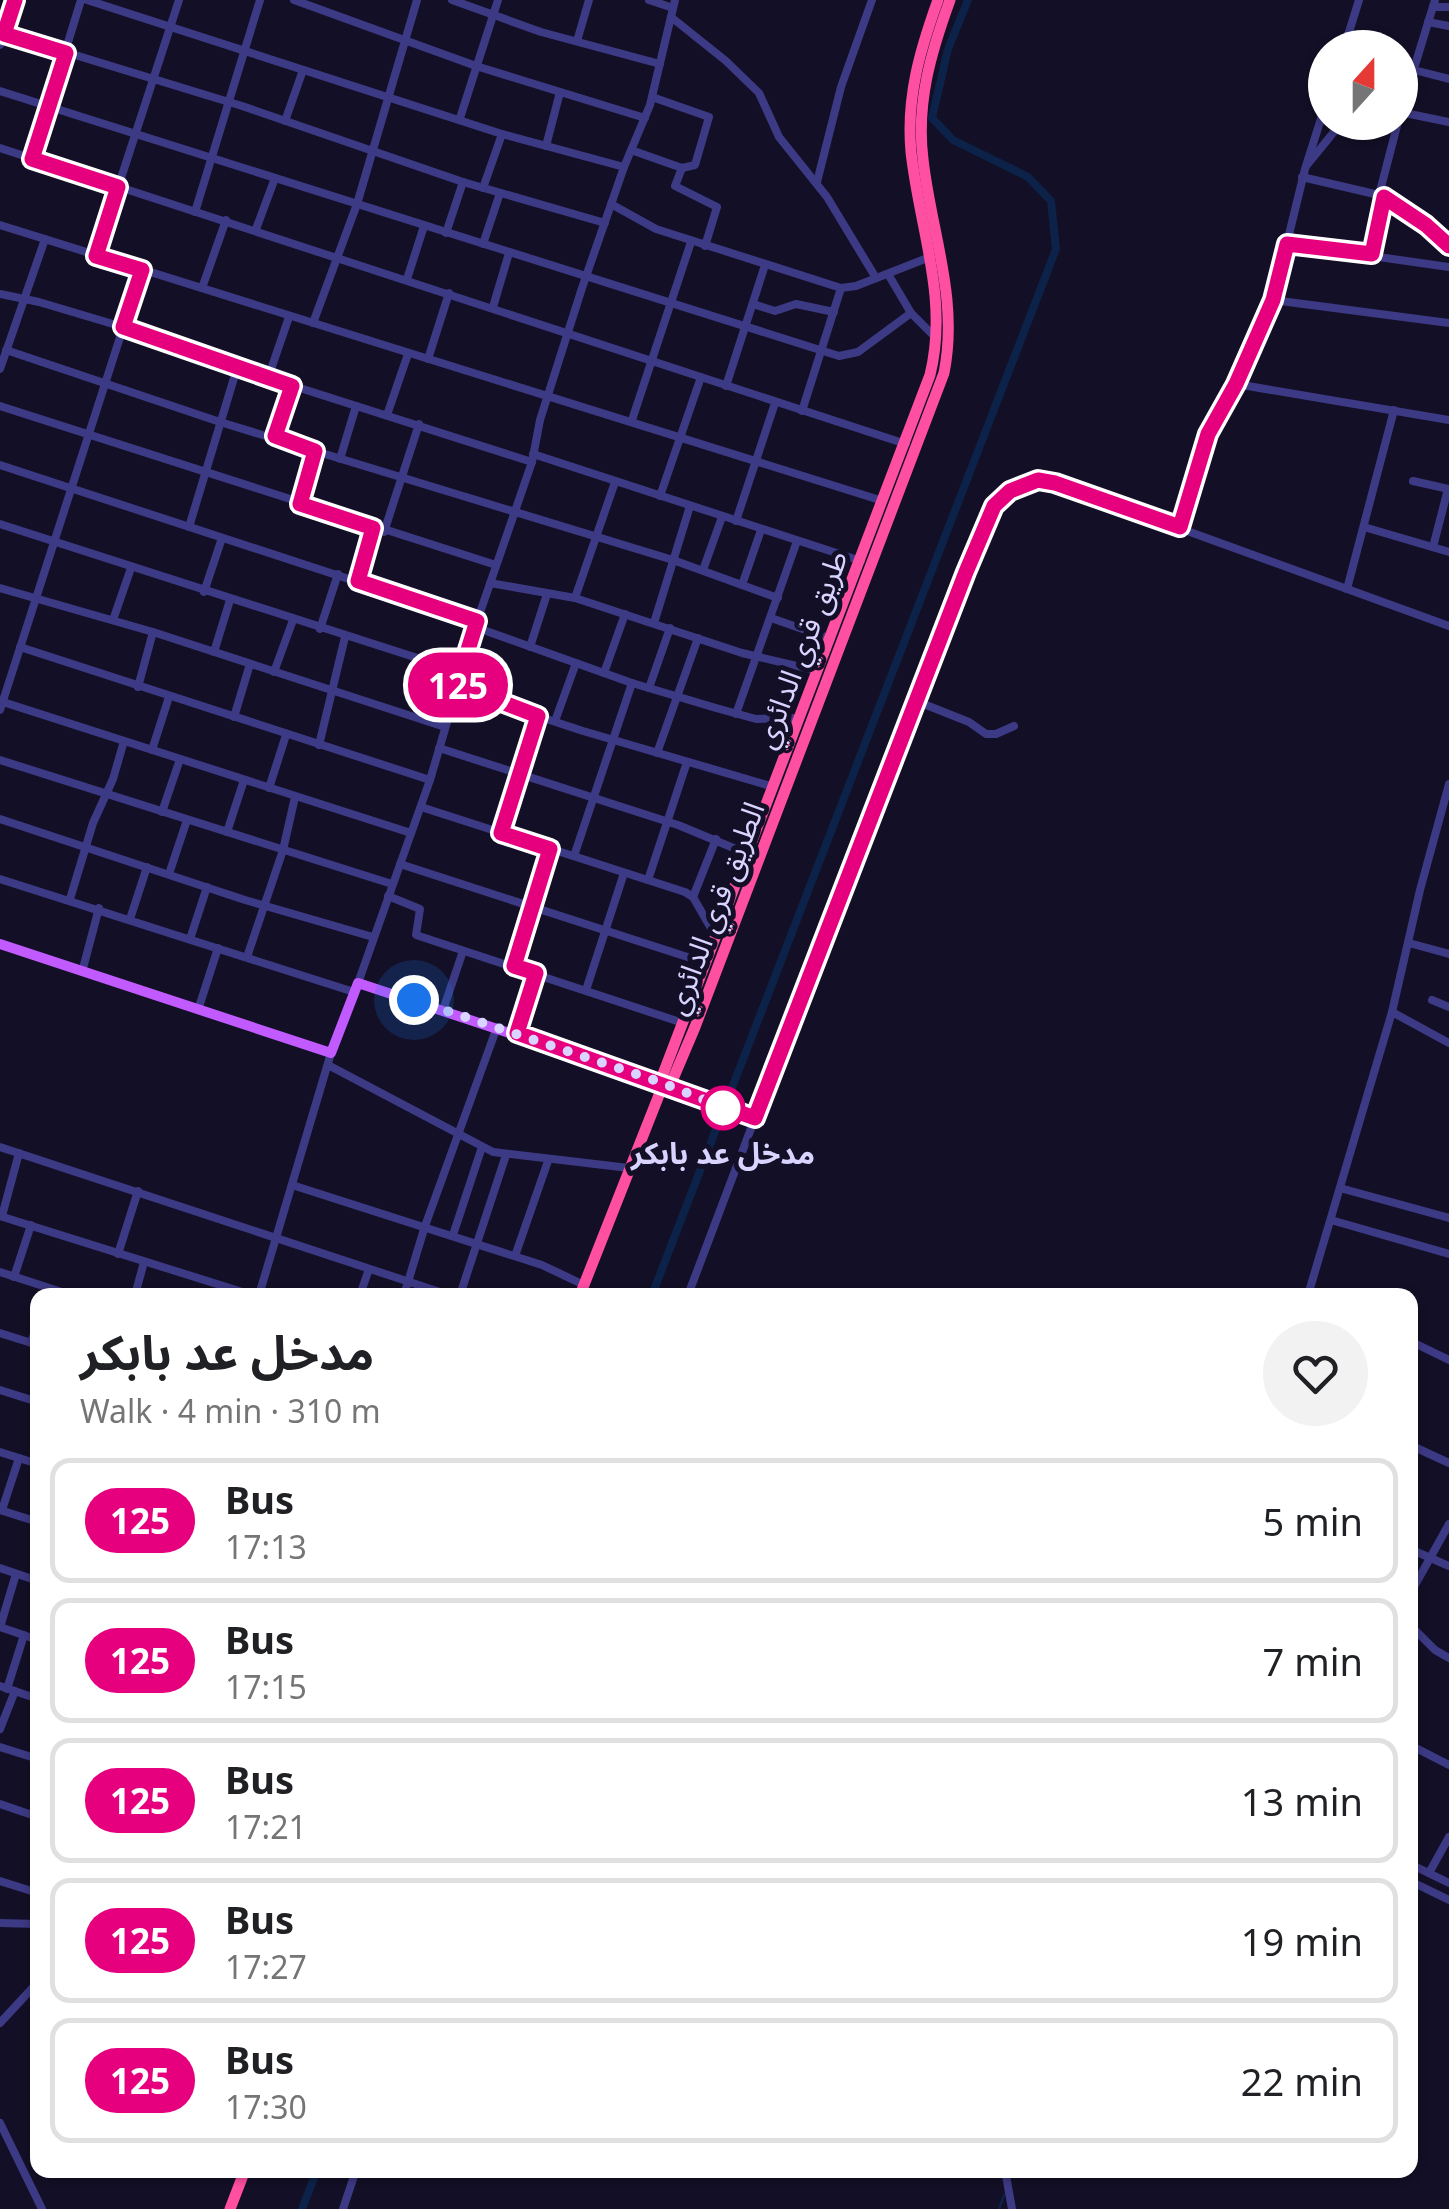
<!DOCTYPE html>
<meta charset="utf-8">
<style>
body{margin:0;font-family:"Noto Sans","Noto Sans Arabic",sans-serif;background:#f2f2f2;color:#202124;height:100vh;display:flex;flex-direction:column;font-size:38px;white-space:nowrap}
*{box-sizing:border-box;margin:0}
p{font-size:32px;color:#757577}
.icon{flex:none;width:55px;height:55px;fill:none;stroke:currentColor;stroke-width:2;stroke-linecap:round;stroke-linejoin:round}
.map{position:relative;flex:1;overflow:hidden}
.panel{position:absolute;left:30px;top:1288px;width:1388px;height:890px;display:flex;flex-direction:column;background:#fff;border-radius:20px;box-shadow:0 2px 8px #0004}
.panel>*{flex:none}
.badge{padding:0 20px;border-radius:32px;font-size:35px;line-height:65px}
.needle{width:65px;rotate:21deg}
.controls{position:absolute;left:1308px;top:30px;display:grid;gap:20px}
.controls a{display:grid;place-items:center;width:110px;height:110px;border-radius:50%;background:#fff;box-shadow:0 2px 8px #0004;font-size:50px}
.you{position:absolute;width:50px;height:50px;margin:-25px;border:8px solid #fff;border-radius:50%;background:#1a73e8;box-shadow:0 0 0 15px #1a73e833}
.map>.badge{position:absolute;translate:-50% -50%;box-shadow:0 0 0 5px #fff}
.round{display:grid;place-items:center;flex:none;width:105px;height:105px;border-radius:52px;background:#f2f2f2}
.summary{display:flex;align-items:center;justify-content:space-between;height:170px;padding:0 50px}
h1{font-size:48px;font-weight:700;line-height:75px}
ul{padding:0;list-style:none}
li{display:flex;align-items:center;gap:30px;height:125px;margin:0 20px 15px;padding:0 30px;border:5px solid #e0e0e0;border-radius:20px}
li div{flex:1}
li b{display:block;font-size:38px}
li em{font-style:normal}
li .badge{min-width:110px;font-weight:700;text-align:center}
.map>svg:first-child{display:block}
</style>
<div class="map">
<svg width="1449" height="2209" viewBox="0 0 1449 2209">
<rect width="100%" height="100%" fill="#130f26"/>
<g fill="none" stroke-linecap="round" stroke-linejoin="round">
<path stroke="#0c2248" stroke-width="2.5" d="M999,2209L1004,2195"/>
<g stroke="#0c2248" stroke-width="8">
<path d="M652,1295L1056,249L1051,201L1028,177L953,140L932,118L948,49L968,0"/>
<path d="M302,2209L317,2170"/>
</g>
<g stroke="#3d3a85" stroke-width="8">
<path d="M87,0L502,134L624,167"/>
<path d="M294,0L476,66L645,118"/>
<path d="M452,0L541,32L660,64"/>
<path d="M649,0L673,8"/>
<path d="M1433,7H1449"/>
<path d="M671,17L726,61L759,93L779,137L827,197L876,278"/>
<path d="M1428,22L1449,26"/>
<path d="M0,32L242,106L463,182L605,223"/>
<path d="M577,41L589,0"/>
<path d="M0,45L15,0"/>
<path d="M1344,48L1359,0"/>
<path d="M1414,70L1449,79"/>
<path d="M0,91L839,356L858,352L911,313"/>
<path d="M1400,112L1449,122"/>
<path d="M1400,114L1435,0"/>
<path d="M460,118L498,0"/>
<path d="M285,121L303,70"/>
<path d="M546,146L560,92"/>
<path d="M0,148L906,444"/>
<path d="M631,150L682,168L695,165L709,117L652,97"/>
<path d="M32,159L81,0"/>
<path d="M1307,165L1342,122"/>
<path d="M682,168L675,186L717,207L705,246"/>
<path d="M1302,177L1379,195L1426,225L1449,235"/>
<path d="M817,182L841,87L872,0"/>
<path d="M483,188L502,134"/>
<path d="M1379,195L1398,122"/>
<path d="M611,204L656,229L841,288L856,286L930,257"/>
<path d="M195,212L260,0"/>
<path d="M0,225L883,501"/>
<path d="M256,229L275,178"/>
<path d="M1433,232L1449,247"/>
<path d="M446,233L463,182"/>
<path d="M483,244L500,193"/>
<path d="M1287,244L1449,267"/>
<path d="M96,255L179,0"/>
<path d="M1373,255L1384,197"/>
<path d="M888,274L911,313L935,337"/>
<path d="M407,279L424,226"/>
<path d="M202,288L226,220"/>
<path d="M0,294L39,302L123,327L237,368L532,462"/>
<path d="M1273,300L1449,323"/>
<path d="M753,304L775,311L796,304L834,312"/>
<path d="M493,307L509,253"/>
<path d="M313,323L357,204L417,0"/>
<path d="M6,350L220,422L673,560L778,598"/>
<path d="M428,359L449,293"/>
<path d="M0,369L45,239"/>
<path d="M268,378L289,317"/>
<path d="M1236,384L1449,420"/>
<path d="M726,386L765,265"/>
<path d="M0,406L496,565"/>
<path d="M802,411L841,288"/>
<path d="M387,415L408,354"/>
<path d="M632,420L691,242"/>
<path d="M275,436L292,386"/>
<path d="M533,454L861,561"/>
<path d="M340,459L356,406"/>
<path d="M0,465L477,621"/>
<path d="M1413,481L1449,489"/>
<path d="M660,496L701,377"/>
<path d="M300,503L315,451"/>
<path d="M736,521L775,403"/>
<path d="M0,524L461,672"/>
<path d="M189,527L237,368"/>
<path d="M1180,527L1208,434L1236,384L1273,300L1305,169L1325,106"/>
<path d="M1364,527L1449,552"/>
<path d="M384,532L419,424"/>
<path d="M1433,547L1448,489"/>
<path d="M703,570L722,517"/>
<path d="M358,581L373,528"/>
<path d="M490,583L575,598L742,653L818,671"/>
<path d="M742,585L761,530"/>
<path d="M0,588L153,632L445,727"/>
<path d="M1347,589L1394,410"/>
<path d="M204,592L222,538"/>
<path d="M575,598L615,482"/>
<path d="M771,618L831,639"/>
<path d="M113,620L131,568"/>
<path d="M654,623L690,506"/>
<path d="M475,627L632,683L716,708L756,719L800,718"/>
<path d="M320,629L338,574"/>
<path d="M20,647L430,780"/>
<path d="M530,647L547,594"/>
<path d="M214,652L230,600"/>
<path d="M274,672L293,620"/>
<path d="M604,673L625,614"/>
<path d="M457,685L510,707L583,731L774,787"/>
<path d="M138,687L153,632"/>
<path d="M649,688L670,628"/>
<path d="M0,701L411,833"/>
<path d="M916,701L969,722L986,734H996L1014,726"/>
<path d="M0,710L142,269"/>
<path d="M736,714L797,541"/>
<path d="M234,717L250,664"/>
<path d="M555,721L576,663"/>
<path d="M319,745L345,637"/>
<path d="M439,748L678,825L748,854"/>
<path d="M152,750L169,697"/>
<path d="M657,753L698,638"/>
<path d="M0,760L392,884"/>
<path d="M269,788L286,735"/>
<path d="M421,807L685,892L693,897L716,937"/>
<path d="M162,812L180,759"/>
<path d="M0,819L245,900L373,937"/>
<path d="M227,832L244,780"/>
<path d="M501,833L538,716"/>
<path d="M574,856L632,683"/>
<path d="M400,864L706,963"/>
<path d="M169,874L187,820"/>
<path d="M0,879L354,992"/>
<path d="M648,880L687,762"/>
<path d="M388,896L420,909L416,935L683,1023"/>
<path d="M693,897L716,839"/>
<path d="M70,899L93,823L113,779L124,741"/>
<path d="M130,919L147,867"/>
<path d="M190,939L207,887"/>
<path d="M1409,943L1449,954"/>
<path d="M247,957L283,850L295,797"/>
<path d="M513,966L550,849"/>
<path d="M82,972L99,908"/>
<path d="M358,983L430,780L475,627L532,462L540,420L582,288L624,167L650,105L675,0"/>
<path d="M586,990L624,873"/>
<path d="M1432,1000L1449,1007"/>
<path d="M198,1010L218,948"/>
<path d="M443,1010L463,951"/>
<path d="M1392,1012L1449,1043"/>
<path d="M517,1033L536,973"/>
<path d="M328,1065L493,1152L629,1168"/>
<path d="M670,1086L755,1118L973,554C988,519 1007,470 1055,483L1449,626"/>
<path d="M0,1147L449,1295"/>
<path d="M292,1185L542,1265L584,1285"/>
<path d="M1340,1188L1449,1218"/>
<path d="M0,1216L252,1295"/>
<path d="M2,1216L19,1153"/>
<path d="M1331,1220L1449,1254"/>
<path d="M453,1235L482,1147"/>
<path d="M118,1254L138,1191"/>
<path d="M515,1256L548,1161"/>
<path d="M0,1272L71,1295"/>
<path d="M14,1277L31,1225"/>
<path d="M135,1295L144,1262"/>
<path d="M259,1295L331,1053"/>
<path d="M360,1295L369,1269"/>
<path d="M404,1295L425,1226L497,1027"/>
<path d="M460,1295L506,1155"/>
<path d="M688,1295L755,1118"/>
<path d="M1308,1295L1392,1012L1420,890L1449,784"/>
<path d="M0,1333L38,1345"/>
<path d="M1410,1341L1449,1360"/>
<path d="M31,1343L38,1322"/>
<path d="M0,1390L38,1402"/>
<path d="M1410,1445L1449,1463"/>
<path d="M0,1452L38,1464"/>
<path d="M0,1510L38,1522"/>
<path d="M2,1510L19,1458"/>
<path d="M1410,1549L1449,1566"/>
<path d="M0,1568L38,1581"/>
<path d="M1410,1594L1449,1524"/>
<path d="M1410,1625L1435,1650L1449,1658"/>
<path d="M0,1627L16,1574"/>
<path d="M0,1627L38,1640"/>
<path d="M0,1686L38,1699"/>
<path d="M7,1689L24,1635"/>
<path d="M0,1729L15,1691"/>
<path d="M1410,1745L1449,1765"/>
<path d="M0,1747L38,1759"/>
<path d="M0,1804L38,1817"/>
<path d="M1410,1864L1449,1883"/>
<path d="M1429,1873L1449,1837"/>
<path d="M0,1881L38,1893"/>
<path d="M1410,1881L1449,1900"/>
<path d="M0,1923L38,1924"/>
<path d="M0,2023L38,1982"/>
<path d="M0,2123L42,2209"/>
<path d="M1005,2170L1012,2209"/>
<path d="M343,2209L356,2170"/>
</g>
<path stroke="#c25bff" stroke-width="10" d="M0,944L331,1053L358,983L664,1084"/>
<g stroke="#ff4fa3" stroke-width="11">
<path d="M661,1090L670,1086L695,1027L944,373C959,298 931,232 923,159C916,103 931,52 950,0"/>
<path d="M580,1295L661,1090L660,1082L930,375C949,298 919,227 911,152C906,97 920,50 938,0"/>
<path d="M230,2209L245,2170"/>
</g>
</g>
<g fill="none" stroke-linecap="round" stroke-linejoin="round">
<defs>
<path id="line" d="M15,0L4,34L66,53L32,159L118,187L96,256L142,270L123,327L292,386L275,436L315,451L300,504L373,528L358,581L477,621L457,685L538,716L501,833L550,849L514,966L536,973L517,1033L755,1118L966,572L994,506L1010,491L1038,480L1055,483L1180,527L1208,434L1236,384L1273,300L1287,244L1372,254L1384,197L1426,225L1449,246"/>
</defs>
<use href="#line" stroke="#fff" stroke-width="22"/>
<use href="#line" stroke="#e6007e" stroke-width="15"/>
<path stroke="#d9d4ff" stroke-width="10" stroke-dasharray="0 18" d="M414,1000L660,1082L732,1111L723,1108"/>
</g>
<circle fill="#fff" stroke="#e6007e" stroke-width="5" cx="723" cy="1108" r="20"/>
<g text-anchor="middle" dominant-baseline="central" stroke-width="10" stroke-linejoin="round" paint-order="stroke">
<g font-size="30" fill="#d9d4ff" stroke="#130f26">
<text transform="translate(800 649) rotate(-69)">طريق قري الدائري</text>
<text transform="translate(714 908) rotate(-69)">الطريق قري الدائري</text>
</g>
<g font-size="30" font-weight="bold" fill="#d9d4ff" stroke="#130f26">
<text x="723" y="1152">مدخل عد بابكر</text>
</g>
</g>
</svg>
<div class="controls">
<a><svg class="needle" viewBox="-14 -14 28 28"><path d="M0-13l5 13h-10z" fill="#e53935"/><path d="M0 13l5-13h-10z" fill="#757577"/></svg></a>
</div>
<div class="you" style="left:414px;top:1000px"></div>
<b class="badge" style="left:458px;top:685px;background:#e6007e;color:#fff">125</b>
<section class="panel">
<div class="summary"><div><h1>مدخل عد بابكر</h1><p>Walk · 4 min · 310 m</p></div><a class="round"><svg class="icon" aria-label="heart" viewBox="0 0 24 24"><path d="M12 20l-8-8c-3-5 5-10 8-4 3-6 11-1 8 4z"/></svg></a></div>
<ul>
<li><span class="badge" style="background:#e6007e;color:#fff">125</span><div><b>Bus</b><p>17:13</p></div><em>5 min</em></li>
<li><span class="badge" style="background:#e6007e;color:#fff">125</span><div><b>Bus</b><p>17:15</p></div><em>7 min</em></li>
<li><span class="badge" style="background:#e6007e;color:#fff">125</span><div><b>Bus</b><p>17:21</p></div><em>13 min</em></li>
<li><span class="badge" style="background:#e6007e;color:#fff">125</span><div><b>Bus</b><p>17:27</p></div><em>19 min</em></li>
<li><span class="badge" style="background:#e6007e;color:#fff">125</span><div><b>Bus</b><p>17:30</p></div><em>22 min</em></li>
</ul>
</section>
</div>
